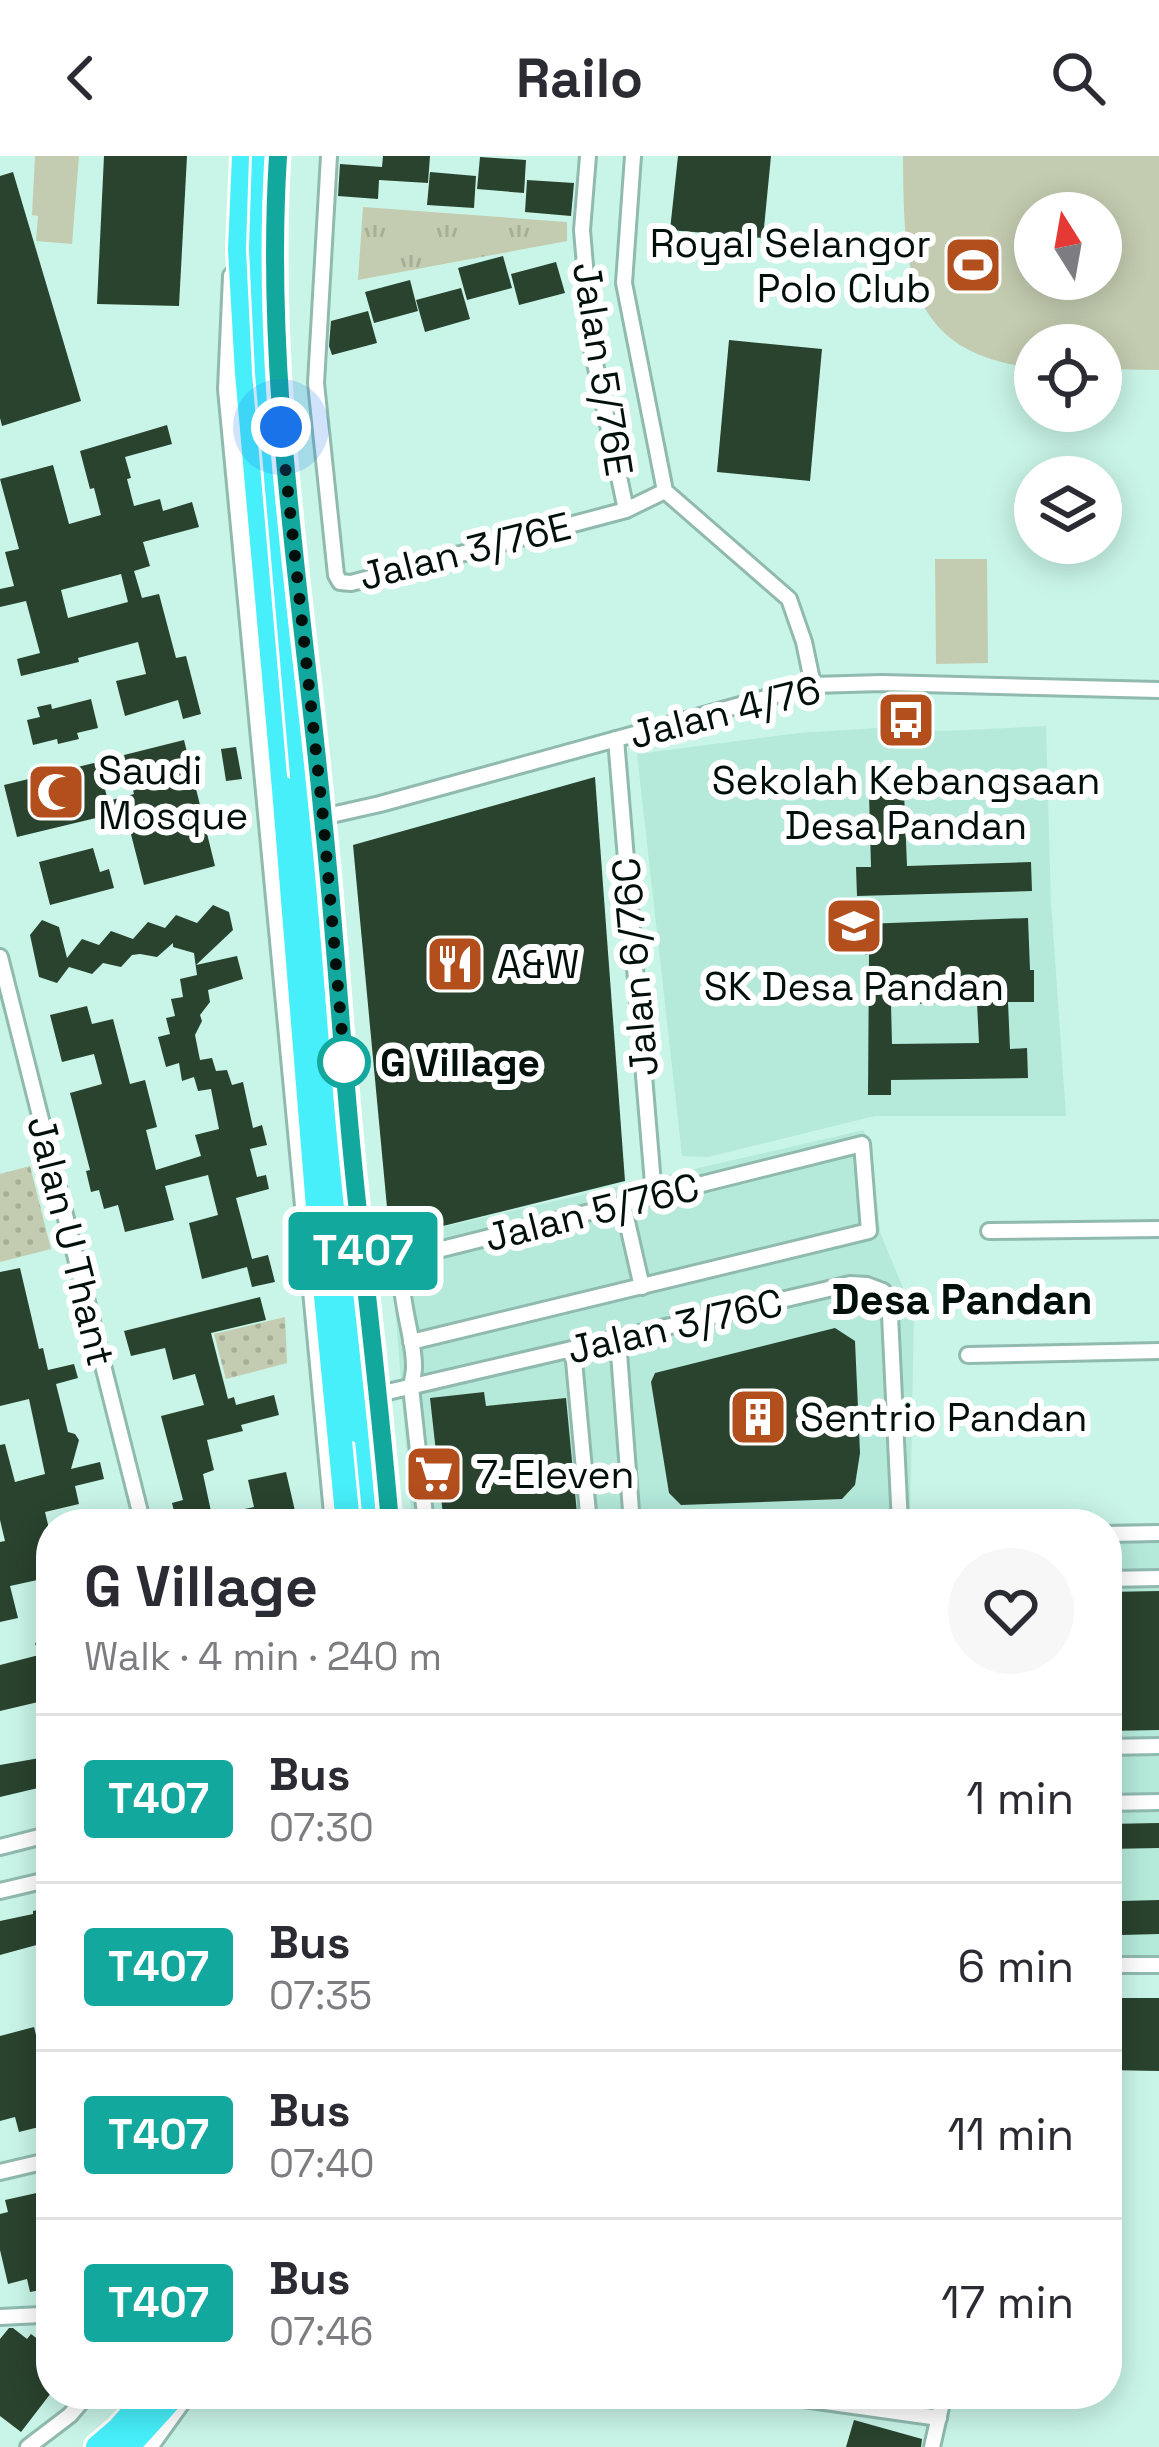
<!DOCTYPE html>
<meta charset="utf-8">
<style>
body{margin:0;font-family:"Space Grotesk",sans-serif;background:#f7f7f7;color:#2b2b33;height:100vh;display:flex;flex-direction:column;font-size:45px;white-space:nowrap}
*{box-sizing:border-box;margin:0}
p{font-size:39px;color:#7c7c81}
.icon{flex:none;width:66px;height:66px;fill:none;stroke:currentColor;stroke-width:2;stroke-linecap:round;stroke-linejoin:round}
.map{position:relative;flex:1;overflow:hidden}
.side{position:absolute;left:36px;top:1353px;width:1086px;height:900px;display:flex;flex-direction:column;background:#fff;border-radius:48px;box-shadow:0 6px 30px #0003}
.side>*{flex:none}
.badge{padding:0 24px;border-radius:9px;font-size:42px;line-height:78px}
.needle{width:78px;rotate:349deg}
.buttons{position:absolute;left:1014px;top:36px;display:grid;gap:24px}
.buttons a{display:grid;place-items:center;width:108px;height:108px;border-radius:50%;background:#fff;box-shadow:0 6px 30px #0003;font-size:60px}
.you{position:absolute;width:60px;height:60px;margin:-30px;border:9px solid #fff;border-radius:50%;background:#1a73e8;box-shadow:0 0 0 18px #1a73e833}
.map>.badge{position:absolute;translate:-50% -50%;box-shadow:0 0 0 6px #fff}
.round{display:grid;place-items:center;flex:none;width:126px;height:126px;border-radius:63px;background:#f7f7f7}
.overview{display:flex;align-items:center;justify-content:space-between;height:204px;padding:0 48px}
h1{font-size:57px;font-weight:700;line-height:90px}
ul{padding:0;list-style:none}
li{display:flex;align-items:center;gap:36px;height:168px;padding:0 48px;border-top:3px solid #e1e1e2}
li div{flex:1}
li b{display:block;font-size:45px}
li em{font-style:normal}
li .badge{min-width:132px;font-weight:700;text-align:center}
header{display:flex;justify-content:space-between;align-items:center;height:156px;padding:0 48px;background:#fff;font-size:54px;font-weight:700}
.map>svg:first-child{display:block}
</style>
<header><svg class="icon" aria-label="back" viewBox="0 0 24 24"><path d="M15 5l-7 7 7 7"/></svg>Railo<svg class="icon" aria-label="search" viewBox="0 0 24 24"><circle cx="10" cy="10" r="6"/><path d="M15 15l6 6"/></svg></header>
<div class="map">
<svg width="1159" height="2291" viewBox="0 0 1159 2291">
<defs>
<pattern id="grass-dots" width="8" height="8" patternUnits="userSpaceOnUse" patternTransform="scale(3)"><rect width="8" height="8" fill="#c3ccb0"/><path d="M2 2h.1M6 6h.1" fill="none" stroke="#a6ae96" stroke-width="1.8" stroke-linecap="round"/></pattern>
<pattern id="park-tufts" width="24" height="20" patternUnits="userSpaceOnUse" patternTransform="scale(3)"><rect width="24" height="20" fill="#c3ccb0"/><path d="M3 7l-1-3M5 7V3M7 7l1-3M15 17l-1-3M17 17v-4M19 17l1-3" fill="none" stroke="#a6ae96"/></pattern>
</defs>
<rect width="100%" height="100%" fill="#c9f5e8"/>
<g fill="#b5eadb">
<path d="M1046,570L1051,746L1066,960H875L708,1001L682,1000L637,598L798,577L877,572L945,575Z"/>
<path d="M864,974L881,1079L914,1158L910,1368H412L390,1083Z"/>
<path d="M1159,1367V1815L1107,1816V1368H1026Z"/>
</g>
<g fill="url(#grass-dots)">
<path d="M30,1010L51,1093L0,1106V1018Z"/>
<path d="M285,1161L287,1207L226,1223L214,1178Z"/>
</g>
<path fill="url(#park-tufts)" d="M363,51L567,66V85L358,124Z"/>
<g fill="#c3ccb0" fill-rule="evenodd">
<path d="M35,0H79L72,88L36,85L38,60L32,59Z"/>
<path d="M903,0H1159V214L1101,213V189H1035V212C903,197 904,110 903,0ZM1101,57V123H1035V57Z"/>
<path d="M935,403H987L988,507L936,508Z"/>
</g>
<g fill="#29432e" fill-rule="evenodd">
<path d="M104,0H187L179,150L97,148Z"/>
<path d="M383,0H430L428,27L379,24L378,43L338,40L340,8L382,11Z"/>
<path d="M678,0H771L763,82L670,74Z"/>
<path d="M480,1L526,4L524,37L477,33Z"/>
<path d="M13,16L81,245L2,270L0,262V20Z"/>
<path d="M430,16L476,20L474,52L427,49Z"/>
<path d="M527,24L574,27L571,60L525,56Z"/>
<path d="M503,100L512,132L467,144L458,112Z"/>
<path d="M556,106L565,137L519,149L511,118Z"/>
<path d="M410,124L418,155L374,167L365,136Z"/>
<path d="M461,132L470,163L425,176L416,144Z"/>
<path d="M368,155L377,187L332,199L329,190L331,165Z"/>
<path d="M729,184L822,193L810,325L717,316Z"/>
<path d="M167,269L172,288L125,301L131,322L127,323L134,350L160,343L163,355L192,346L199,371L143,386L150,410L134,415L142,442L159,438L176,502L186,500L201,558L183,563L178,544L125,560L116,525L146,518L138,486L78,502L79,506L21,520L17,503L40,497L26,445L0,451V433L14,430L5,396L19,393L0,323L53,309L69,368L101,359L94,332L90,333L80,295ZM121,418L128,446L68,462L61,434Z"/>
<path d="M91,543L98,572L77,577L79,583L58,588L57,583L33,589L27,564L40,561L37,551L51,548L52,553Z"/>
<path d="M184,584L215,710L144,729L125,655L17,681L4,629L98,606L108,645L134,638L124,599Z"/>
<path d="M236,591L242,623L226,625L221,593Z"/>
<path d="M595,621L625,1025L390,1083L353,689Z"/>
<path d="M904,636L907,710L1031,706L1032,735L857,740L856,711H871L869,637Z"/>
<path d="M93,692L100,716L109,713L114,732L50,749L39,706Z"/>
<path d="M213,749L229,756L233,774L196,809L237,800L243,823L208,834L210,846L200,859L202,865L195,879L200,904L212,902L216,915L227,914L232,929L243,926L253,972L262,969L267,989L250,993L257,1021L266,1019L269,1033L236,1042L252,1103L268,1099L275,1126L252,1131L247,1111L202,1123L189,1067L218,1059L208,1019L165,1030L174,1064L125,1076L118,1049L104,1053L99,1034L91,1036L86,1015L90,1014L70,937L102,928L94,898L62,906L50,859L87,850L92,868L113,863L130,928L145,924L157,971L146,974L156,1014L201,1000L195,979L219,973L211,933L198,935L194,921L182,925L179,907L166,911L158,881L170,878L166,862L175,860L171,843L183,841L180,823L197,819L194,797L173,791V787L157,801L140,798L132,799L121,811L103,807L92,818L69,811L57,827L39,821L30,779L42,764L59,771L67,802L82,783L99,789L111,775L133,783L148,766L165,772L176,759L197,767Z"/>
<path d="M1028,762L1030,814H1034V846H1008L1010,893L1027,892L1028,922L891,924V939H868L869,798L865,799L864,768ZM977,847L979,887L892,888L891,848Z"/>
<path d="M20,1112L39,1193L43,1192L48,1214L74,1208L78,1222L56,1228L68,1276L75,1278L79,1284L71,1313L100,1306L104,1323L75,1330L79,1348L45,1356L51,1381V1421L10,1430L18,1462L0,1466V1386L5,1385L0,1364V1289L5,1288L15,1326L45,1318L29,1243L0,1250V1116Z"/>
<path d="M260,1141L266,1164L211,1177L228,1243L234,1241L236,1249L274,1239L279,1259L241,1269L243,1275L207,1284L214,1314L203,1318L212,1360L254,1351L248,1324L286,1316L298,1368H177L172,1347L183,1344L161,1260L204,1249L195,1218L173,1224L165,1192L131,1200L124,1175Z"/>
<path d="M835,1172L855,1185L860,1297L855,1329L842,1343L681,1349L669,1337L651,1226L655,1217Z"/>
<path d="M484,1236L486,1250L566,1242L578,1368H444L430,1242Z"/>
<path d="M1159,1435V1574L1107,1575V1436Z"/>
<path d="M51,1483V1543L0,1555V1509L39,1499L35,1487Z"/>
<path d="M51,1600V1662L45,1663L38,1632L0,1641V1609Z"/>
<path d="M1159,1667V1692L1107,1693V1668Z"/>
<path d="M1159,1744V1778L1122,1779L1121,1745Z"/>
<path d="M51,1751V1785L0,1799V1765L33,1758V1755Z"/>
<path d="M1107,1842H1159V1915L1107,1914Z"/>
<path d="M34,1871L38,1887L51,1884V1968L19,1976L15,1961L0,1965V1880Z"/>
<path d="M41,2036L44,2048L51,2046V2132L30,2136L27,2123L8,2128L0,2094V2058L8,2056L5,2044Z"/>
<path d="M9,2172H13L27,2183L31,2178L51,2193V2237L21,2276L0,2260V2183Z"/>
<path d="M854,2264L922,2283L921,2291H846Z"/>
</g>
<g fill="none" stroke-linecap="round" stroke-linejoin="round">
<defs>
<g id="minor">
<path d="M329,0L316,227L336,419L340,426L351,427L626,354L665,335"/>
<path d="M588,0L582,74L592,193L626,354"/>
<path d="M633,0L624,127L665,335L789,443L804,486L813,529"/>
<path d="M616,583L654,1040"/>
<path d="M318,662L380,648L813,529L882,527L1159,534"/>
<path d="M0,801L143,1368"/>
<path d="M623,1048L642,1131"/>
<path d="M989,1075L1159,1073"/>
<path d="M618,1184L632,1368"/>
<path d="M411,1186L869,1075L862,988L406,1102C393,1130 415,1180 414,1211C414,1218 412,1224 411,1231L426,1368"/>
<path d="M573,1194L589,1368"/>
<path d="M968,1199L1159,1195"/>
<path d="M379,1238L850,1128L867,1129L883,1135L890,1159L900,1368"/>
<path d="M1107,1378L1159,1377"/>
<path d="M1107,1423L1159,1422"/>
<path d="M1107,1591L1159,1590"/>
<path d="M1107,1647L1159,1646"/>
<path d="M0,1691L51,1678"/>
<path d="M0,1735L51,1723"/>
<path d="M1107,1809H1159"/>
<path d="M0,2016L51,2004"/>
<path d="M0,2161L41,2159L51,2162"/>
<path d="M768,2238L939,2262"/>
<path d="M28,2291L70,2259L88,2238"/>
<path d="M932,2291L944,2238"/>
</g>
<g id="tertiary">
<path d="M275,73L277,191"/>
<path d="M272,82L278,0"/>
<path d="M232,120L227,233L334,1368"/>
<path d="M298,444L323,661L352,1002L379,1238L390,1368"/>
<path d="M149,2291L187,2238"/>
</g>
<g id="motorway">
<path d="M244,0L240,94L247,217L284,633"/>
<path d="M359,1275L367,1368"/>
<path d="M98,2291L119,2273L150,2238"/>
<path d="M127,2291L175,2238"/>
</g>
</defs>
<use href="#minor" stroke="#90baae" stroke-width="20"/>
<use href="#tertiary" stroke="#90baae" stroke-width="22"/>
<use href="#motorway" stroke="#fff" stroke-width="30"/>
<use href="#minor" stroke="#fff" stroke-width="14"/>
<use href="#tertiary" stroke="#fff" stroke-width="16"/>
<use href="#motorway" stroke="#47effa" stroke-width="24"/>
<defs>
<g id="motorway-bridge">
<path d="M264,0L261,93L267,217L359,1275"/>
<path d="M284,633L321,1088L348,1368"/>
</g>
</defs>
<use href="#motorway-bridge" stroke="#fff" stroke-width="30" stroke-linecap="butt"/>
<use href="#motorway-bridge" stroke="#47effa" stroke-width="24"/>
</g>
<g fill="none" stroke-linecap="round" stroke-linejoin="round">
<defs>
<path id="line" d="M278,0C264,222 302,441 323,662C335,773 341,885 352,997C364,1121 380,1244 390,1368"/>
</defs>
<use href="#line" stroke="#fff" stroke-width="27"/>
<use href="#line" stroke="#12a89d" stroke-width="18"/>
<path stroke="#02100c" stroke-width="12" stroke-dasharray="0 21.6" d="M281,271L323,661L345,911L344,906"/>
</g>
<defs>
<symbol id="stadium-square" viewBox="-11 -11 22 22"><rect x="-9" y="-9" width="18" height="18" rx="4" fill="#b34e1d" stroke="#fff"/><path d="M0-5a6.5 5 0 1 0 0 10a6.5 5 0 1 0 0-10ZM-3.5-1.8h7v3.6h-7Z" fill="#fff"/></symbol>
<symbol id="bus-square" viewBox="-11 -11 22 22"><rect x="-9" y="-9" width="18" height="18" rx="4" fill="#b34e1d" stroke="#fff"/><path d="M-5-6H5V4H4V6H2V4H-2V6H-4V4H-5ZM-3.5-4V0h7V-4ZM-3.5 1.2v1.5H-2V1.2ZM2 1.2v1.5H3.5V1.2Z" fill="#fff"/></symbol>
<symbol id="mosque-square" viewBox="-11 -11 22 22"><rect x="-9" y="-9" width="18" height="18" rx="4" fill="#b34e1d" stroke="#fff"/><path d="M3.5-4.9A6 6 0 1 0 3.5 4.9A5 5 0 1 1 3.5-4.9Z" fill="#fff"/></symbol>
<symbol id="school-square" viewBox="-11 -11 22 22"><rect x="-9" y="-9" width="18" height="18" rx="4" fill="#b34e1d" stroke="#fff"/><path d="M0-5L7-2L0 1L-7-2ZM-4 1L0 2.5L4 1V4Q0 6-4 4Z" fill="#fff"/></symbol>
<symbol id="restaurant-square" viewBox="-11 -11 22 22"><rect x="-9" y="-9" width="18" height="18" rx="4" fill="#b34e1d" stroke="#fff"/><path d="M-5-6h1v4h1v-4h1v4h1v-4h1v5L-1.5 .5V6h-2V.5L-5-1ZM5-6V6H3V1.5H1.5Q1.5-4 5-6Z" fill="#fff"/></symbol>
<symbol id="building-square" viewBox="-11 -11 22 22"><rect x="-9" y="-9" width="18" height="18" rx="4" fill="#b34e1d" stroke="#fff"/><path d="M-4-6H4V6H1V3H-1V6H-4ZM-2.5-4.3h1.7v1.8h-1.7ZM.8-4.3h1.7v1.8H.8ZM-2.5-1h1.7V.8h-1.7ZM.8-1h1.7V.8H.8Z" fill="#fff"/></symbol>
<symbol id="supermarket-square" viewBox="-11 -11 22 22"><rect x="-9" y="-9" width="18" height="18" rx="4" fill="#b34e1d" stroke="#fff"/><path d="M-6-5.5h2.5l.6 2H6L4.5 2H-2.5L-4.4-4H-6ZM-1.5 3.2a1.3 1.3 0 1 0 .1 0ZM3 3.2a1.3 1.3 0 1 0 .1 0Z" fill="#fff"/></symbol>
</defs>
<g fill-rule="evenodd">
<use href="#stadium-square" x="940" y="76" width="66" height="66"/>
<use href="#bus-square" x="873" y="531" width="66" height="66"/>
<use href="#mosque-square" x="23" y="603" width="66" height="66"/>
<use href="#school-square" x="821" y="737" width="66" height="66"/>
<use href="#restaurant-square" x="422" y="775" width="66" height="66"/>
<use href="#building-square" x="725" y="1228" width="66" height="66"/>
<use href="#supermarket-square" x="401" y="1285" width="66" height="66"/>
</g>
<circle fill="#fff" stroke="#12a89d" stroke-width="6" cx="344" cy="906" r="24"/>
<g text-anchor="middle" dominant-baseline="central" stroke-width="12" stroke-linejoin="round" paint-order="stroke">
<g font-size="39" fill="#02100c" stroke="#fff" text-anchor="start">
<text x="931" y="87" text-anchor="end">Royal Selangor<tspan x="931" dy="45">Polo Club</tspan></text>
<text x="98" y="614">Saudi<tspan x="98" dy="45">Mosque</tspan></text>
<text x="906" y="624" text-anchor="middle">Sekolah Kebangsaan<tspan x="906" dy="45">Desa Pandan</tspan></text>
<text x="497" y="808">A&amp;W</text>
<text x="854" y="830" text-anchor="middle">SK Desa Pandan</text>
<text x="800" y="1261">Sentrio Pandan</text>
<text x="476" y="1318">7-Eleven</text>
</g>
<g font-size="39" fill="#02100c" stroke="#fff">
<text transform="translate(603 213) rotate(81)">Jalan 5/76E</text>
<text transform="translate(465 395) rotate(-14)">Jalan 3/76E</text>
<text transform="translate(725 556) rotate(-14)">Jalan 4/76</text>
<text transform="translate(635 811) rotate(-95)">Jalan 6/76C</text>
<text transform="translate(592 1056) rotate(-14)">Jalan 5/76C</text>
<text transform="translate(71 1085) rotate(76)">Jalan U Thant</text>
<text transform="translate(675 1170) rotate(-13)">Jalan 3/76C</text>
</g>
<g font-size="39" font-weight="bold" fill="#02100c" stroke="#fff" text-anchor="start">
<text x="380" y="906">G Village</text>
</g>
<g font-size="42" font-weight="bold" fill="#02100c" stroke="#fff">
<text x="962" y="1143">Desa Pandan</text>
</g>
</g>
</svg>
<div class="buttons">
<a><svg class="needle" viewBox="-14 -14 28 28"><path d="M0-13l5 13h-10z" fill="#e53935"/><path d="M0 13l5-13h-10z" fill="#7c7c81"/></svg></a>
<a><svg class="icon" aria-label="locate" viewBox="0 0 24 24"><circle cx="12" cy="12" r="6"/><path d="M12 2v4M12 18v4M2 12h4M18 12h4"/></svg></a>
<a><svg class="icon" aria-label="layers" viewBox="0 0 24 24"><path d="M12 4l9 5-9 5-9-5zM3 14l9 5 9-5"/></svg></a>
</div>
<div class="you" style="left:281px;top:271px"></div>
<b class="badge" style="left:363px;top:1095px;background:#12a89d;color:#fff">T407</b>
<section class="side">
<div class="overview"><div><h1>G Village</h1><p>Walk · 4 min · 240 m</p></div><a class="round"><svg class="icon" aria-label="heart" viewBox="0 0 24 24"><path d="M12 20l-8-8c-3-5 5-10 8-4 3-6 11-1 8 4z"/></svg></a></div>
<ul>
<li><span class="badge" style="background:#12a89d;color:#fff">T407</span><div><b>Bus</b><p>07:30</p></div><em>1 min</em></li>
<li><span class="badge" style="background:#12a89d;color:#fff">T407</span><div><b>Bus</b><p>07:35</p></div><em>6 min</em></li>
<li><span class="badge" style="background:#12a89d;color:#fff">T407</span><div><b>Bus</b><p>07:40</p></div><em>11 min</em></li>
<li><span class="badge" style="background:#12a89d;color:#fff">T407</span><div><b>Bus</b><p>07:46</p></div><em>17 min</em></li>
</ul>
</section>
</div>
